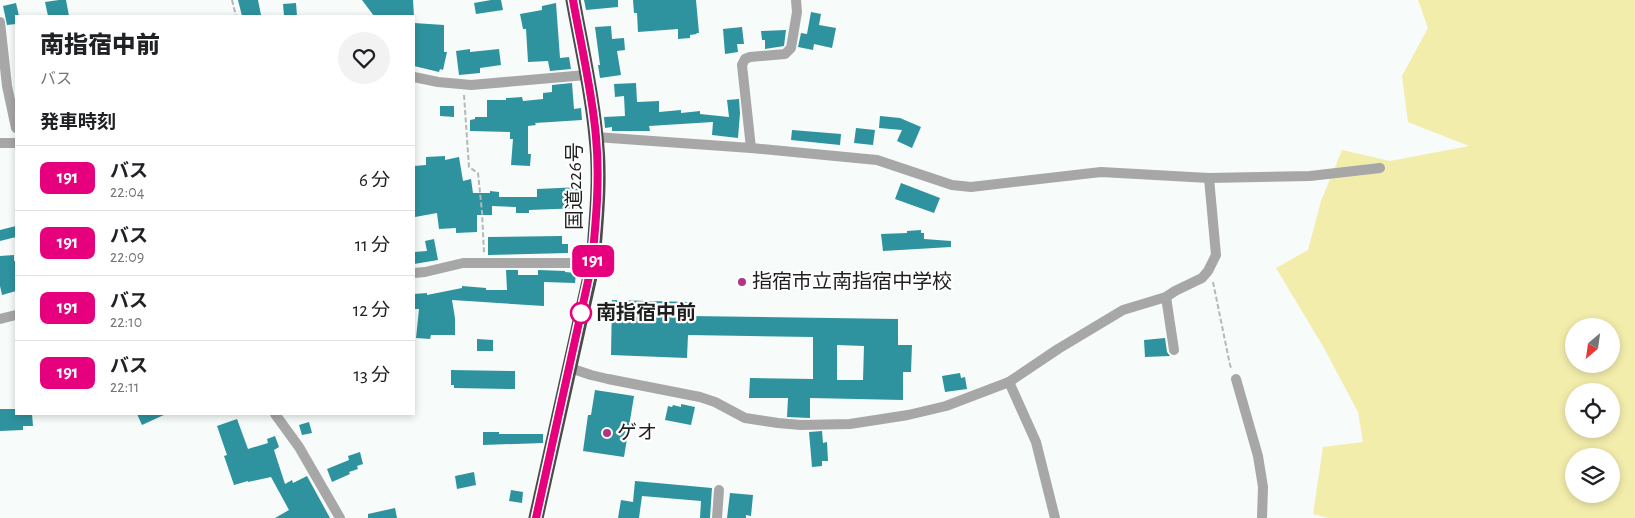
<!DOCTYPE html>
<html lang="ja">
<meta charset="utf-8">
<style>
body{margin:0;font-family:"Alegreya Sans","Noto Sans JP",sans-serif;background:#f2f2f2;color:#202124;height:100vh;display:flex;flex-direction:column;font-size:19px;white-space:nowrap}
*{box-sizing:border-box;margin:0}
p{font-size:16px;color:#757577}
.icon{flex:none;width:28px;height:28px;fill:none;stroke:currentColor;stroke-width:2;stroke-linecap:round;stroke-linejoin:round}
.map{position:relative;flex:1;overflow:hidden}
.details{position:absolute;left:15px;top:15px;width:400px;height:400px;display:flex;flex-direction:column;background:#fff;border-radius:0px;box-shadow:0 2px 8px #0003}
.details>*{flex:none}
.badge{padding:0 10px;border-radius:8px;font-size:18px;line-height:32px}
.needle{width:32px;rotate:209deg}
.fabs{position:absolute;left:1565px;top:318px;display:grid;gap:10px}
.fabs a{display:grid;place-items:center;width:55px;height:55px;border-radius:50%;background:#fff;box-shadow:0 2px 8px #0003;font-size:25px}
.map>.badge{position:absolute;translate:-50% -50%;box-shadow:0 0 0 2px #fff}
h2{padding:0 25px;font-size:19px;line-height:45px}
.round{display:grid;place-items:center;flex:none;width:52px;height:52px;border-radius:26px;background:#f2f2f2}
.overview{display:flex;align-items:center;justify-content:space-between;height:85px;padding:0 25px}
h1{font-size:24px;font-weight:800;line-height:38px}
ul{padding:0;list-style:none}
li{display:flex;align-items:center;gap:15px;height:65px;padding:0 25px;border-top:1px solid #e0e0e0}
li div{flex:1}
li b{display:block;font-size:19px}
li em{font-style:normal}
li .badge{min-width:55px;font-weight:700;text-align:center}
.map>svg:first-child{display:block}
</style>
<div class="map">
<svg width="1635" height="518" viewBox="0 0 1635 518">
<rect width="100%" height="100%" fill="#f7fbf9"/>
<path fill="#f3edac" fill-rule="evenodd" d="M1418,0H1635V518H1328L1313,514L1323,447L1363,442L1358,412L1324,348L1276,268L1308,250L1321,201L1342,150L1390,161L1469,146L1408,122L1402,76L1428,28ZM1574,326H1611V364H1574ZM1574,391H1611V429H1574ZM1574,456H1611V494H1574Z"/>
<g fill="#2e939f" fill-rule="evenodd">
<path d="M59,0H66L69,16H48L45,2Z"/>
<path d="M238,0H258L261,15L242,16Z"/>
<path d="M362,0H413L414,16H374Z"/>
<path d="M491,0H501L503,10L476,14L474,3Z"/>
<path d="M584,0H618V7L586,10Z"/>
<path d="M633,0H696L699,33H696L697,34L690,35V38L678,39V29L638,32L637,13H634Z"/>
<path d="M16,3L19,16H16V24L7,25L3,6Z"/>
<path d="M296,3L297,16H284L283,4Z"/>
<path d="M556,3L560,58L569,57L571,69L550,71L548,61L528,62L526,29H523L520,14L542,10V6Z"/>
<path d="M811,12L821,14L819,25L836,28L832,48L814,44L813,50L798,47L801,33L807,34Z"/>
<path d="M414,23L444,25V52H447L443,70L440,69L439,72L414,66Z"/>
<path d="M611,26L612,39L624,38L625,50L617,51L621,75L600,78L598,65H600L595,27Z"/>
<path d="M742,27L744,44H737L738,52L725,54L723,29Z"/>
<path d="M786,30L784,46L765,49V40H762L761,31Z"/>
<path d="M470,49V52L499,49L501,65L480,68V73L459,75L456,51Z"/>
<path d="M572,83L574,109L581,108L582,120L535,123L536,125L528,126V154H531L530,166L511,165L513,139H510V132L470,131V120L475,119V117H487V100H506V98L522,97L523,101L543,99V93L552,92V85Z"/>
<path d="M636,83L637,102L659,101V112L681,110V113L700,111V114L729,117L727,100L739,99L740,113L738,138L712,135L713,122L649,126L650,131H612V127L605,128L604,117L625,116L624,96L615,97L614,84Z"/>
<path d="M440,106H454V117L440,116Z"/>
<path d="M880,116L900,118L921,127L912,148L897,141L902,130L879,128Z"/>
<path d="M856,128L875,130L873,145L854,143Z"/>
<path d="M792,130L841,134L840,145L791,140Z"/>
<path d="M445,156V160L459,157L463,181L471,179L473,193H490V191L499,192V197H537V189L581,187L582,208L529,210V213H516V207L492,206V215H477V232L456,233V228L439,229L437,213L415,217L414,208V166L426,165V157Z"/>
<path d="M901,183L940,198L934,213L895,199Z"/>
<path d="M16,226V237L0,241V230Z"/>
<path d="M921,230V233H924V239L951,241V247L883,251L881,234L907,233V231Z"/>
<path d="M562,236V244H568V253L488,255V237Z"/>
<path d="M434,239L438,260L414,264V252L427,251L425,241Z"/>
<path d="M14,255V261H16V291L2,295L0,286V256Z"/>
<path d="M506,270H518V275H538V270L565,271V272L576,273L575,283L544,282V306L452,300L455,318V335H431L430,339L416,338L419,309H414V294L427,293V295L462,288V286L486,288V290H507Z"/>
<path d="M612,300L689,302L688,316L898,319V345H912L911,372H903V400L810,398V418L787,417L788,398H749L750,378L813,379V337L688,335L687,358L611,355ZM837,345L864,346L863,380H837Z"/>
<path d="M1165,338L1167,352L1170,356L1145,357L1144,340Z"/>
<path d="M477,339L493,340V351H477Z"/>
<path d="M451,370L515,371V389L454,388V385H451Z"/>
<path d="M960,373L961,378L965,377L967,389L945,392L942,376Z"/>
<path d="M595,390L634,396L624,457L583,451L588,415H591Z"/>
<path d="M681,404L695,407L691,425L665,420L668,406L672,407L673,405L681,407Z"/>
<path d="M0,409H16V414H32L33,426H23V430L0,431Z"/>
<path d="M137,414H166L142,425Z"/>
<path d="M237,419L248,449L268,443L267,439L275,436L279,447L274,450L285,484L292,480L293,483L307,476L330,518H275L289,510L271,477L248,482V481L234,485L224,456L227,455L217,426Z"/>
<path d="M309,422L312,433L302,435L299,425Z"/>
<path d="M822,431L823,443L827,442L828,461H822V466L812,467L809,432Z"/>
<path d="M483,432H499V434H543V443L483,445Z"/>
<path d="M360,452L363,464L357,466L358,469L349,472L350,474L332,482L327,469L349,460L348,456Z"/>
<path d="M474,472L476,485L457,489L455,476Z"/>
<path d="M635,481L712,488L710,518H700L701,501L642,496L639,518H618L621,500L633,502Z"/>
<path d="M511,490L523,492L522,503L509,501Z"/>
<path d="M730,493L753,495L751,516L746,515V518H727Z"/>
<path d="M395,508L397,518H368V514Z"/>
</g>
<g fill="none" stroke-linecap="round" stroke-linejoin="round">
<g stroke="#b5b8b7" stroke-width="2" stroke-dasharray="5 2.5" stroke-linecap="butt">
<path d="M232,0L236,16"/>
<path d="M464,95L469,167L478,173L482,212L484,253"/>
<path d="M1213,282L1230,365L1232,370"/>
</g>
<g stroke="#a6a7a6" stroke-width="10">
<path d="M0,22L7,86L16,128"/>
<path d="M414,77L438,82L471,85L586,75"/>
<path d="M596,137L751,148L877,160L952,185L971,187L1101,172L1209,178L1310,176L1380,168"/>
<path d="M0,143H16"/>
<path d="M751,148L742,65L745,59L750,57L785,54L791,48L797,12L796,0"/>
<path d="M414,273L425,272L463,263H593"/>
<path d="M1166,297L1174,350"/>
<path d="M0,319L16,315"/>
<path d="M570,368L591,375L608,379L700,397L715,402L745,418L778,423L801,425L850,424L908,415L946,406L1009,382L1058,349L1123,310L1166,297L1175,291L1202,278L1208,271L1216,255L1209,178"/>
<path d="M1236,379L1258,456L1263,487L1262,518"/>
<path d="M1009,382L1036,442L1055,518"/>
<path d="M275,414L299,447L340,518"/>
<path d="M717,518L719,490"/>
</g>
<path stroke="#4a4c49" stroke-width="15" d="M536,518L593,263C596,221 601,179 596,137C592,91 581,45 573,0"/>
</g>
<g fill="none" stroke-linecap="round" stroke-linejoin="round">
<defs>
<path id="line" d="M536,518L592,263C596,221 600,179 596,137C592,91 581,45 573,0"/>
</defs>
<use href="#line" stroke="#fff" stroke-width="11"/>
<use href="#line" stroke="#e6007e" stroke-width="8"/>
</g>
<g fill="#b23585" stroke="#fff" stroke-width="2">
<circle cx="742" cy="282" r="5"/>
<circle cx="607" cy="433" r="5"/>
</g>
<circle fill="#fff" stroke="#e6007e" stroke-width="2.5" cx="581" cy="313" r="10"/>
<g text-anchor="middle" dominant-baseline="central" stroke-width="4.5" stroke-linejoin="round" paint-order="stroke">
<g font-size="20" fill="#1e201f" stroke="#fff">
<text transform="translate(575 186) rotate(-90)">国道226号</text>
</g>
<g font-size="20" fill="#1e201f" stroke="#fff" text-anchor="start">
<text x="752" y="282">指宿市立南指宿中学校</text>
<text x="617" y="433">ゲオ</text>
</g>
<g font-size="20" font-weight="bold" fill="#1e201f" stroke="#fff" text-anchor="start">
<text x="596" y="313">南指宿中前</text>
</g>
</g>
</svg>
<div class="fabs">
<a><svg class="needle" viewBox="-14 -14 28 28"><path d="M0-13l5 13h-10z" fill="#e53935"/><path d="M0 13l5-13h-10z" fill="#757577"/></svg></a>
<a><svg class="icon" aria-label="locate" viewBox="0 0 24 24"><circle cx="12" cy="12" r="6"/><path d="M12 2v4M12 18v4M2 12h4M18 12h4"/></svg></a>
<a><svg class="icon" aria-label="layers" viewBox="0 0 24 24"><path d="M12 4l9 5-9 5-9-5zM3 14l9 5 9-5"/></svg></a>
</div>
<b class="badge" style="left:593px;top:261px;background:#e6007e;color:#fff">191</b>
<section class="details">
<div class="overview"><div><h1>南指宿中前</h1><p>バス</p></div><a class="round"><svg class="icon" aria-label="heart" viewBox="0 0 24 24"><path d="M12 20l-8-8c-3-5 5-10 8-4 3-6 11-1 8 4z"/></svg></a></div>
<h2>発車時刻</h2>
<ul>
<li><span class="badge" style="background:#e6007e;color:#fff">191</span><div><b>バス</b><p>22:04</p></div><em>6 分</em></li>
<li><span class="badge" style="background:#e6007e;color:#fff">191</span><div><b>バス</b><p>22:09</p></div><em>11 分</em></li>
<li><span class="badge" style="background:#e6007e;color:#fff">191</span><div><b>バス</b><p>22:10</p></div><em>12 分</em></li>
<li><span class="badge" style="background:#e6007e;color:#fff">191</span><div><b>バス</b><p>22:11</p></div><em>13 分</em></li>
</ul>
</section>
</div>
